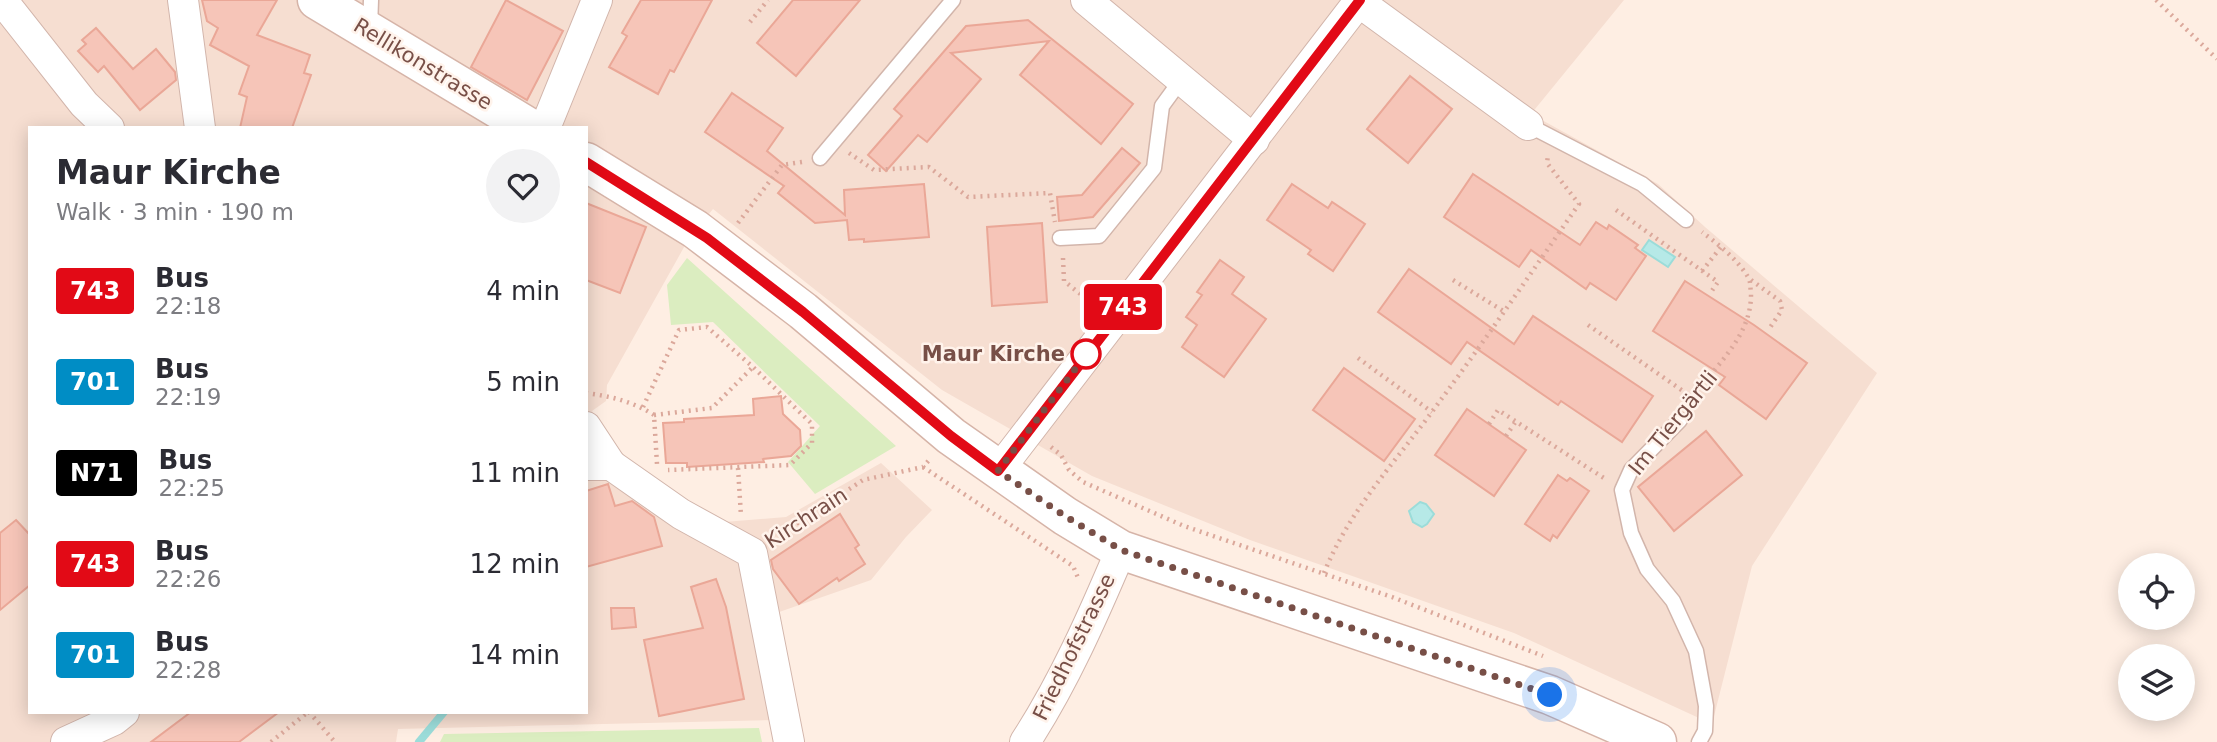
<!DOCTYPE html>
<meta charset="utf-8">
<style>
body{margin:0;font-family:"DejaVu Sans",sans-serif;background:#f2f2f3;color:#2b2b33;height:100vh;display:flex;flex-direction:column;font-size:26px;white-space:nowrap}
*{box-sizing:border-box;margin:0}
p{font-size:23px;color:#7c7c81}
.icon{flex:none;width:38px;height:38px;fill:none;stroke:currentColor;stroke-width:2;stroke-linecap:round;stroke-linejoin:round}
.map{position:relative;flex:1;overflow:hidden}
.details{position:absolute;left:28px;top:126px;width:560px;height:588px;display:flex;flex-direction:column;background:#fff;border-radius:0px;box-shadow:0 4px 18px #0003}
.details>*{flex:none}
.badge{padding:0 14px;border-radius:5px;font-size:24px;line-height:46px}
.tools{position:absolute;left:2118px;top:553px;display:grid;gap:14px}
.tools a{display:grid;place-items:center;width:77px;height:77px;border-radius:50%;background:#fff;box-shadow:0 4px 18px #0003;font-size:35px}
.you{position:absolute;width:35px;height:35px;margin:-18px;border:5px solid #fff;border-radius:50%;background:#1a73e8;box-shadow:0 0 0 10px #1a73e833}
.map>.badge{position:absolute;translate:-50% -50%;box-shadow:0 0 0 4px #fff}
.round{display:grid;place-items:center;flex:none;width:74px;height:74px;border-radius:37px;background:#f2f2f3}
.overview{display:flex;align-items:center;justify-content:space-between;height:119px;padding:0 28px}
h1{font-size:33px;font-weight:700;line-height:52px}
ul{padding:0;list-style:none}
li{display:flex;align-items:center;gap:21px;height:91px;padding:0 28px}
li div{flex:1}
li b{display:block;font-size:26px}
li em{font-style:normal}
li .badge{min-width:77px;font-weight:700;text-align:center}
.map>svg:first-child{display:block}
</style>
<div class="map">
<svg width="2217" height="742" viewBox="0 0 2217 742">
<rect width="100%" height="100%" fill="#feeee3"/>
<path fill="#f6ded1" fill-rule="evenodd" d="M0,0H1624L1531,114L1658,184L1705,227L1877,373L1752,566L1712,724L1514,633L1250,540L1092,476L942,390L713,209L688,240L607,385L606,401L592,411L604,433L637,470L712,523L786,517L881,463L932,510L906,537L871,580L756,620L773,720L398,729L396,742H0ZM30,128H586V712H30Z"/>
<g fill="#dbedc0">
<path d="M687,258L896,446L815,494L788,462L820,426L713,322L671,325L667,285Z"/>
<path d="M759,728L762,742H440L444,734Z"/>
</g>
<g fill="#b6e9e7" stroke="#9bdcd9" stroke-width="2">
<path d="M1649,240L1675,257L1668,267L1642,250Z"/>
<path d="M1420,502L1426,504L1434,514L1427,524L1422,527L1413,522L1409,511Z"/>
</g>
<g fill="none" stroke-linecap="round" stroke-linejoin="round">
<path stroke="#9bdcd9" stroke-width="8" d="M419,742L444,712"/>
</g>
<g fill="#f6c5b8" stroke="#eaa797" stroke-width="2">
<path d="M202,0H277L257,35L310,55L304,73L311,75L292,128H240L247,97L239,94L249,66L210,45L218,28L207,21Z"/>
<path d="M506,0L563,31L527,100L471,67Z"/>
<path d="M641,0H712L674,72L670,70L658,94L609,67L627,36L622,33Z"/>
<path d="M793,0H860L796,76L757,43Z"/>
<path d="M1028,20L1133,104L1101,144L1020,75L1049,41L951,53L981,79L927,142L918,135L886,171L868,155L902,116L894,109L966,26Z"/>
<path d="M96,28L133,69L156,49L175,72L176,80L140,110L104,66L98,72L78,51L86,44L82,40Z"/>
<path d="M1410,76L1452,109L1408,163L1367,129Z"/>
<path d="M732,93L783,128L767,151L845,215L844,190L924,184L929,237L864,242V239L849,240L847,220L815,223L778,193L784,186L705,132Z"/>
<path d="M1122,148L1140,163L1093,217L1059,221L1057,197L1082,195Z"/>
<path d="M1473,174L1580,245L1596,222L1607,229L1609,225L1638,245L1635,248L1646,256L1616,300L1590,283L1586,289L1531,250L1519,267L1444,217Z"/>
<path d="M1292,184L1328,208L1332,202L1365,224L1333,271L1308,254L1311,250L1267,220Z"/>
<path d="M586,203L646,227L620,293L586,280Z"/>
<path d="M1042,223L1047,302L992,306L987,227Z"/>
<path d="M1220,260L1244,277L1232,294L1266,319L1224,377L1182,347L1197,325L1186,317L1202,295L1197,292Z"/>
<path d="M1409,269L1514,344L1533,316L1653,396L1622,442L1561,401L1558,405L1467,342L1451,364L1378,312Z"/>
<path d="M1685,281L1754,325L1807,363L1766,419L1719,385L1725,377L1653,331Z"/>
<path d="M1344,368L1415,419L1384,461L1313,410Z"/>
<path d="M781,396L783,414L800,430L801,446L791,456L763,459L764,462L687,467V463H666L663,423L684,422V419L754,415L753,399Z"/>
<path d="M1467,409L1526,450L1494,496L1435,455Z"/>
<path d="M1706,431L1742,475L1674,531L1638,487Z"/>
<path d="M1558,475L1567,481L1570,478L1589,491L1557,538L1553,535L1550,541L1525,524Z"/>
<path d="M608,484L615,506L632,501L654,517L662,546L586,567V491Z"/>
<path d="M840,514L859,545L855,548L865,564L839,581L837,578L799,604L773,569L771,560Z"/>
<path d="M16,520L30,535V585L0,610V533Z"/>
<path d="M716,579L726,607L744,699L659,716L644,640L703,628L691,587Z"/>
<path d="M611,608H634L636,627L612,629Z"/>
<path d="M191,712H279L239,742H151Z"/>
</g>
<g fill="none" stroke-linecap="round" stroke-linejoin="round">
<defs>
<g id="lane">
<path d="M370,28L371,0"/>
<path d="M1528,125L1642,184L1686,220"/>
<path d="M820,158L953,0"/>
<path d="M1060,238L1099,236L1154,168L1162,106L1181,80"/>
<path d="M1680,420L1631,470L1622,490L1631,533L1647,569L1673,601L1696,651L1706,706L1705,731L1699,742"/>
</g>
<g id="street">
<path d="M2,0L84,104L109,128"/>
<path d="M183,0L200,128"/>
<path d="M1086,0L1254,140"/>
<path d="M1359,2L1528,125"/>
<path d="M545,128L597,0"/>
<path d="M586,427L611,465"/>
<path d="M586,465H611L681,514L752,553L789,742"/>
<path d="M998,471L1360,0"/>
<path d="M66,742L114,720L124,712"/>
<path d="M1025,742C1064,682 1093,616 1121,550"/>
</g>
<g id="secondary">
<path d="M317,0L530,128"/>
<path d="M586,162L695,229L803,311L951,436L1065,516L1121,550L1550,695L1657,742"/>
</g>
</defs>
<use href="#lane" stroke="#d2b5ab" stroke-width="17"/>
<use href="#street" stroke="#d2b5ab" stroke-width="32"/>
<use href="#secondary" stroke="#d6b4a8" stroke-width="41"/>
<g stroke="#dba89b" stroke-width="4.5" stroke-dasharray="2 5" stroke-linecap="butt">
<path d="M2156,0L2217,59"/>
<path d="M750,22L768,0"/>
<path d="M849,153L874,170L929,167L968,197L1050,193L1055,222"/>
<path d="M1616,210L1718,282L1711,292"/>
<path d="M738,223L782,165L802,162"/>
<path d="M1063,258L1064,281L1094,305"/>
<path d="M1702,271L1721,247"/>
<path d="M1453,280L1505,312"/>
<path d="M1751,280L1780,301L1782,310L1769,329"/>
<path d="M1588,325L1693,398"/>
<path d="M1358,358L1432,412"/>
<path d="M586,393C610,396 634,402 654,415L657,464"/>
<path d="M1689,404C1711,368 1752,339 1751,293C1750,287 1751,282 1748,277C1737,259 1718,244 1702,232"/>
<path d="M643,407L679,330L707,327L753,367L812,424V443L790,465L668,470"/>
<path d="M654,415L712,408L753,367"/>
<path d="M1489,424L1498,410L1607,480"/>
<path d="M1506,436L1516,421"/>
<path d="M1051,447L1061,455L1069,470L1083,482L1184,526L1392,597L1543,656"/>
<path d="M923,467L1073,566L1079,580"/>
<path d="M738,468L741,516"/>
<path d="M773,539L863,480L923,467L930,459"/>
<path d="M1324,573C1350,509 1394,464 1434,409C1484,342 1531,273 1579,204L1547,163L1548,155"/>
<path d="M309,712L335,742"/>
<path d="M271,742L308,712"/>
</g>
<use href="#lane" stroke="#fff" stroke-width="14"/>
<use href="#street" stroke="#fff" stroke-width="30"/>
<use href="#secondary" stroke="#fff" stroke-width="38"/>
</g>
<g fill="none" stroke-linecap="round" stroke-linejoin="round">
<defs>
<path id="line" d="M586,162L707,238L803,312L951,436L998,471L1360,0"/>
</defs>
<use href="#line" stroke="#fff" stroke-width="16"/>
<use href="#line" stroke="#e20a16" stroke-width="10"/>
<path stroke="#784f47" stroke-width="7" stroke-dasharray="0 12.6" d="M1086,354L1088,352L998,471L1065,516L1121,550L1550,695"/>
</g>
<circle fill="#fff" stroke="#e20a16" stroke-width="3.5" cx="1086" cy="354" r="14"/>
<g text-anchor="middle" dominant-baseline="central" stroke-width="5" stroke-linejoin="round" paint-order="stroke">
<g font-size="21" fill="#784f47" stroke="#fff3eb">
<text transform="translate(423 64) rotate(31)">Rellikonstrasse</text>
<text transform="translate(1673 423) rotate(-51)">Im Tiergärtli</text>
<text transform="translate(806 518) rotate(-33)">Kirchrain</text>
<text transform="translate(1074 647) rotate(-64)">Friedhofstrasse</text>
</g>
<g font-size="21" font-weight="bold" fill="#784f47" stroke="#fff3eb" text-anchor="end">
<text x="1065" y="354">Maur Kirche</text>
</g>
</g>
</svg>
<div class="tools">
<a><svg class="icon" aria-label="locate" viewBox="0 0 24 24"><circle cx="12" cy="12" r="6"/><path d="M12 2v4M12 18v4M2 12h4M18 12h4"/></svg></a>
<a><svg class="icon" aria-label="layers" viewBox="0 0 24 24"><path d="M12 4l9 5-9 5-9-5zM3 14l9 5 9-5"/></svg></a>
</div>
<div class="you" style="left:1550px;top:695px"></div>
<b class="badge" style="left:1123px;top:307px;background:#e20a16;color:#fff">743</b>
<section class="details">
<div class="overview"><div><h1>Maur Kirche</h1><p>Walk · 3 min · 190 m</p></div><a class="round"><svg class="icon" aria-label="heart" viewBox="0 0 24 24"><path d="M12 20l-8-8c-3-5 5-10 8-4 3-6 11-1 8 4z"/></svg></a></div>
<ul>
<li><span class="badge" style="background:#e20a16;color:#fff">743</span><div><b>Bus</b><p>22:18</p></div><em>4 min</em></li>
<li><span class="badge" style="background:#008dc5;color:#fff">701</span><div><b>Bus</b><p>22:19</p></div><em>5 min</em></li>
<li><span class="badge" style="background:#000;color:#fff">N71</span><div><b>Bus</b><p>22:25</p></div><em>11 min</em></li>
<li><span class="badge" style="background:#e20a16;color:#fff">743</span><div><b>Bus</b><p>22:26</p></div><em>12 min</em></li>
<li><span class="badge" style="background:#008dc5;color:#fff">701</span><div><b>Bus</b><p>22:28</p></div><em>14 min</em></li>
</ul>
</section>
</div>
